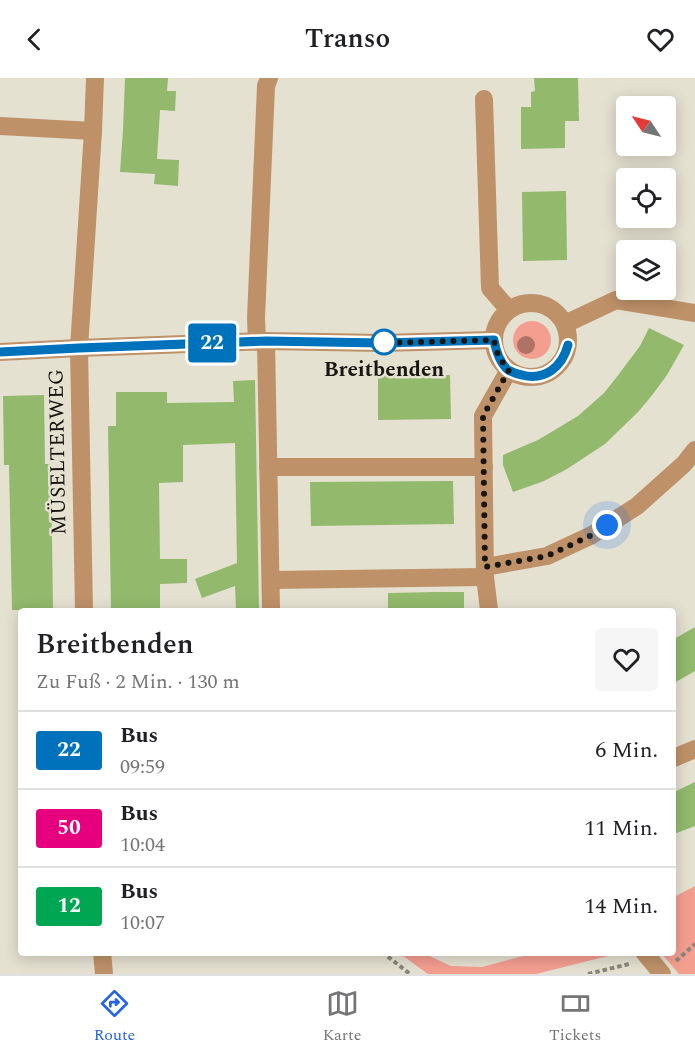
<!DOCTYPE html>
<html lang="de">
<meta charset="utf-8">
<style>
body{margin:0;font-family:Spectral,serif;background:#f6f6f6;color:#202124;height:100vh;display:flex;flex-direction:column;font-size:22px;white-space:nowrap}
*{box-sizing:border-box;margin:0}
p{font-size:20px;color:#757577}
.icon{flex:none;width:33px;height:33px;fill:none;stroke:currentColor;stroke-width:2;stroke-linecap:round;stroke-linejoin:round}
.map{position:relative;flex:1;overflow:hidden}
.side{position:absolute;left:18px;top:530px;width:658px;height:348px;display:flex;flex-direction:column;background:#fff;border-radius:6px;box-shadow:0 3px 15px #0003}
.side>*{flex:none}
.badge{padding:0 12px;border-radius:4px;font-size:21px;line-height:39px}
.needle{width:39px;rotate:305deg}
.controls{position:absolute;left:616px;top:18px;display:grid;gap:12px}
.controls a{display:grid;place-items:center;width:60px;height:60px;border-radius:6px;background:#fff;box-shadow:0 3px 15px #0003;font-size:30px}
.you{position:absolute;width:30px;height:30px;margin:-15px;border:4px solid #fff;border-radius:50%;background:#1a73e8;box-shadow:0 0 0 9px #1a73e833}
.map>.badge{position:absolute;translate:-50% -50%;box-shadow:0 0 0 3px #fff}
.round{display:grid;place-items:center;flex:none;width:63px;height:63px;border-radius:6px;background:#f6f6f6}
.headline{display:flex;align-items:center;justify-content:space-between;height:102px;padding:0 18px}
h1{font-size:28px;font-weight:600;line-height:45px}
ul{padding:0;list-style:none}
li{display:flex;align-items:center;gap:18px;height:78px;padding:0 18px;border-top:2px solid #e0e0e0}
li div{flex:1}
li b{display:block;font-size:22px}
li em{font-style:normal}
li .badge{min-width:66px;font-weight:700;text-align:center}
header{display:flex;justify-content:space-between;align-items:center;height:78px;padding:0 18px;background:#fff;font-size:27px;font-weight:600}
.tabs{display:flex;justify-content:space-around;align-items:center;height:84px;border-top:2px solid #e0e0e0;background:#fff;font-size:16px;color:#757577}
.tabs a{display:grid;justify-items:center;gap:3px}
.tabs .current{color:#2563eb}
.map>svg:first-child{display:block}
</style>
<header><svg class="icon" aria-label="back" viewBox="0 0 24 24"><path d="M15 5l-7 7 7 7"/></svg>Transo<svg class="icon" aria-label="heart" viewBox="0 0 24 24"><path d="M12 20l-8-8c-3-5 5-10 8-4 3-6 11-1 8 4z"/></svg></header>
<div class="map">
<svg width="695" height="896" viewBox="0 0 695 896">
<rect width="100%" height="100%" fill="#e5e1d1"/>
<g fill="#f49e90">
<circle cx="532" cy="262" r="19"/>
<path d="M695,808V896H679L661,875L674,874V819Z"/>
<path d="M399,875H423L451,888L482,889L534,875H620L536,896H428Z"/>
</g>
<g fill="#92b96c">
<path d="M125,0H168L167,13H176L175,33L160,32L157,81L179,82L178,108L154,106L155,96L120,94L123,52Z"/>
<path d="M534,0H578L579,43H565V70L521,71V29H531V14L535,13Z"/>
<path d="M566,113L567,182L523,183L522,114Z"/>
<path d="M649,250L684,267L667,297L653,316L639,333L605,366L567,391L544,403L513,414L503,387V377L538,362L578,338L604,315L616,300L640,268Z"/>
<path d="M450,297L451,341L378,342V298Z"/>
<path d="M255,302L259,532H236L235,508L202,520L195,501L237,485L235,365L183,367V404L159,405L160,481H187V505L160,506V532H111L108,348H116V314H167V325L234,324L233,303Z"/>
<path d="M44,317L45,386H51L53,532H12L9,387H4L3,318Z"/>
<path d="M453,403L454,446L311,448L310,404Z"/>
<path d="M436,514H464V532H388V515Z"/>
<path d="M695,549V593L674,605V561Z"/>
<path d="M695,704V748L674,756V714Z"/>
</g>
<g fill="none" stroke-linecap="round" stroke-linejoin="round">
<g stroke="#89867b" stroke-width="4" stroke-dasharray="4.5 3" stroke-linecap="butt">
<path d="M382,874L410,896"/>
<path d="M676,883L695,866"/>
<path d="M588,896L629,886"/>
</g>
<g stroke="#be9168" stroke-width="18">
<path d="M484,21L490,210L509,232"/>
<path d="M0,48L93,53"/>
<circle cx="531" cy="262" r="37"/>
<path d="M565,246L616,222L695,235"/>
<path d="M266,263L271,532"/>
<path d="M257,264L256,240L266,8L269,0"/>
<path d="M0,274L79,270L266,263L381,265L494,262"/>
<path d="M268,389H484"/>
<path d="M485,489L547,478L592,457L637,428L684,386L695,372"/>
<path d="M271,502L485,499"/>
<path d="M84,532L79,270L93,53L95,0"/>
<path d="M489,532L485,499L483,338L509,292"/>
<path d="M674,680L695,671"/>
<path d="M102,874L104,896"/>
<path d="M644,874L662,896"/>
</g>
</g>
<circle fill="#af7267" cx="526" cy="267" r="9"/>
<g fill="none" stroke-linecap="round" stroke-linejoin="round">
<defs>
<path id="line" d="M0,274L79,270L266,263L381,265L494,262C496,273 499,284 508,292C512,294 517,296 522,297C545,303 562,289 568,267"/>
</defs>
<use href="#line" stroke="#fff" stroke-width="14"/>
<use href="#line" stroke="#0072bc" stroke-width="9"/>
<path stroke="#181611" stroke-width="6" stroke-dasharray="0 10.8" d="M384,264L381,265L494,262C496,275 500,282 509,292L483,338L485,489L547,478L592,457L607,447"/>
</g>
<circle fill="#fff" stroke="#0072bc" stroke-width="3" cx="384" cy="264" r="12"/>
<g text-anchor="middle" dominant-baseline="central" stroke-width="5" stroke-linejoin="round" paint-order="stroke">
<g font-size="21" font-weight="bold" fill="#181611" stroke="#e5e1d1">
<text x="384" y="292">Breitbenden</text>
</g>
<g font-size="21" fill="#181611" stroke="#e5e1d1">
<text transform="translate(58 374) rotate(-91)">MÜSELTERWEG</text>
</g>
</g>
</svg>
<div class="controls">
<a><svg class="needle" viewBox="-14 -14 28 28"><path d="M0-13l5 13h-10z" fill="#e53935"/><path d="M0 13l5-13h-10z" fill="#757577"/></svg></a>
<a><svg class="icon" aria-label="locate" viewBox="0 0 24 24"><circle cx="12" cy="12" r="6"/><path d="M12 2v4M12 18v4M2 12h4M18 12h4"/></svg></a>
<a><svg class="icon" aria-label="layers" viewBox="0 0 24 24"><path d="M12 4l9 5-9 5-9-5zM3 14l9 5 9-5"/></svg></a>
</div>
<div class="you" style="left:607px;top:447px"></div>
<b class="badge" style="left:212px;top:265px;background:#0072bc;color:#fff">22</b>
<section class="side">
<div class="headline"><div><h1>Breitbenden</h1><p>Zu Fuß · 2 Min. · 130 m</p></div><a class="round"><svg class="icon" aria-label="heart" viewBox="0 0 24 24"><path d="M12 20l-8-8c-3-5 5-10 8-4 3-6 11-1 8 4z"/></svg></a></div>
<ul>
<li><span class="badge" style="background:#0072bc;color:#fff">22</span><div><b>Bus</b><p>09:59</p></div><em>6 Min.</em></li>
<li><span class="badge" style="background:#e6007e;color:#fff">50</span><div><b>Bus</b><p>10:04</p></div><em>11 Min.</em></li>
<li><span class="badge" style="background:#00a651;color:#fff">12</span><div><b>Bus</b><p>10:07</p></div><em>14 Min.</em></li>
</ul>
</section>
</div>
<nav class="tabs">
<a class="current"><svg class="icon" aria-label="directions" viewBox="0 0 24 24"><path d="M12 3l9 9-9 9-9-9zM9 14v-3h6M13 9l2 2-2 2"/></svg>Route</a>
<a><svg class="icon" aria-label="map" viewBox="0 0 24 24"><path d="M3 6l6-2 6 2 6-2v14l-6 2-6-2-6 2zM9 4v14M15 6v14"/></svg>Karte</a>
<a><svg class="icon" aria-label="tickets" viewBox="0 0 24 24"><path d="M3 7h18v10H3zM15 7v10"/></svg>Tickets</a>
</nav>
